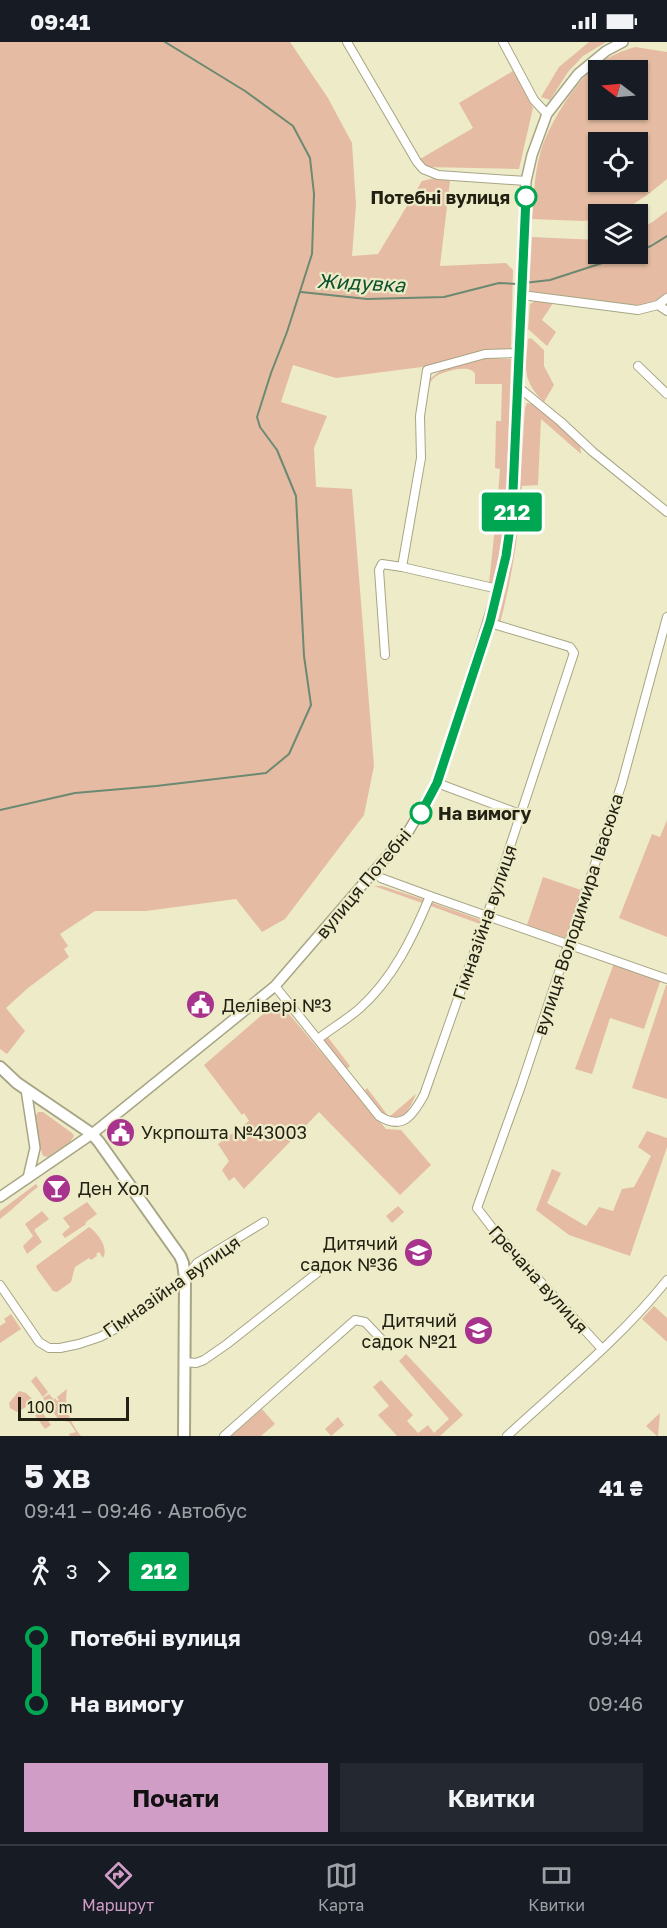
<!DOCTYPE html>
<html lang="uk">
<meta charset="utf-8">
<style>
body{margin:0;font-family:"Golos Text",sans-serif;background:#242831;color:#f1f3f6;height:100vh;display:flex;flex-direction:column;font-size:22px;white-space:nowrap}
*{box-sizing:border-box;margin:0}
p{font-size:20px;color:#9ea1a6}
.icon{flex:none;width:33px;height:33px;fill:none;stroke:currentColor;stroke-width:2;stroke-linecap:round;stroke-linejoin:round}
.map{position:relative;height:1394px;overflow:hidden}
.details{display:flex;flex-direction:column;background:#171b24;flex:1}
.details>*{flex:none}
.badge{padding:0 12px;border-radius:4px;font-size:21px;line-height:39px}
.needle{width:39px;rotate:286deg}
.tools{position:absolute;left:588px;top:18px;display:grid;gap:12px}
.tools a{display:grid;place-items:center;width:60px;height:60px;border-radius:0px;background:#171b24;box-shadow:0 2px 4px #0004;font-size:30px}
.scale{position:absolute;left:18px;bottom:15px;width:111px;box-sizing:border-box;padding-left:6px;border:3px solid #222114;border-top:0;font-size:16px;line-height:21px;white-space:nowrap;color:#222114;-webkit-text-stroke:4px #edebc8;paint-order:stroke}
.map>.badge{position:absolute;translate:-50% -50%;box-shadow:0 0 0 3px #fff}
.legs{display:flex;align-items:center;gap:9px;height:66px;padding:0 24px;font-size:20px}
.legs p{margin-inline-start:auto}
.overview{display:flex;align-items:center;justify-content:space-between;height:102px;padding:0 24px}
h1{font-size:33px;font-weight:700;line-height:45px}
.cta{display:flex;gap:12px;margin-top:auto;padding:12px 24px}
.cta a{flex:1;height:69px;border-radius:0px;background:#d09dc7;color:#111;font-size:24px;font-weight:700;line-height:69px;text-align:center}
.cta a+a{background:#242831;color:#f1f3f6}
ul{padding:0 24px;list-style:none}
li{display:flex;align-items:center;gap:21px;height:66px;font-size:22px}
li i{display:grid;place-items:center;width:9px;height:100%;margin:0 8px;background:currentColor}
li i::after{content:'';width:15px;height:15px;margin:-8px;border:4px solid;border-radius:50%;background:#171b24}
li p{margin-inline-start:auto}
li:first-child i{background:linear-gradient(#0000 50%,currentColor 0)}
li:last-child i{background:linear-gradient(currentColor 50%,#0000 0)}
.status{display:flex;justify-content:space-between;align-items:center;height:42px;padding:0 30px;background:#171b24;direction:ltr}
.status svg{height:16px;fill:currentColor}
.dock{display:flex;justify-content:space-around;align-items:center;height:84px;border-top:2px solid #363941;background:#171b24;font-size:16px;color:#9ea1a6}
.dock a{display:grid;justify-items:center;gap:3px}
.dock .selected{color:#d09dc7}
.map>svg:first-child{display:block}
</style>
<div class="status"><b>09:41</b><svg viewBox="0 0 49 12"><path d="M0 12V9h3v3zM5 12V6h3v6zM10 12V3h3v9zM15 12V0h3v12zM26 1h20v11H26zM47 4h2v5h-2z"/></svg></div>
<div class="map">
<svg width="667" height="1394" viewBox="0 0 667 1394">
<rect width="100%" height="100%" fill="#edebc8"/>
<g fill="#e5bca3" fill-rule="evenodd">
<path d="M0,0H290L328,56L352,101L356,163L352,214L378,212L422,139L435,136L450,139L440,224L506,221L513,228L511,307L485,309L422,325L336,336L293,323L281,360L327,374L314,406L316,445L352,447L374,724L364,773L285,877L262,890L236,857L146,869H95L60,892L68,904L64,907L69,915L28,946L6,966L25,989L7,1012L0,1007Z"/>
<path d="M589,0H606L583,14L568,30L550,58L541,55L559,25Z"/>
<path d="M635,5L667,10V137C646,154 626,172 598,172V177L583,179L532,177C534,156 534,133 540,112C547,85 575,40 597,23C609,14 622,9 635,5ZM638,28V68H598V28ZM638,100V140H598V100Z"/>
<path d="M513,29L533,66L519,127L425,125L420,117L473,86L459,61Z"/>
<path d="M667,169V252L660,257L635,265L529,250L532,195L598,198V212H638V186L651,181Z"/>
<path d="M537,258L553,261L542,278L556,290L547,304L528,287L530,262Z"/>
<path d="M531,296L544,308V324L554,343L544,360C521,337 526,327 528,297Z"/>
<path d="M486,316L511,317L506,468L494,542L489,541L497,466L500,427L495,426L496,379H501L502,342H475C475,341 475,333 475,332C471,321 441,330 435,335C428,340 427,349 426,357C426,353 426,347 427,343C433,325 470,320 486,316Z"/>
<path d="M527,361L536,362L580,402L581,412L541,377L538,443L522,444C519,491 512,535 500,581L498,579L507,543L517,489L525,366Z"/>
<path d="M667,778V895L619,876L652,792L660,795Z"/>
<path d="M543,835L581,848L565,896L527,883Z"/>
<path d="M374,844H382L425,858V862Z"/>
<path d="M430,860L481,878L480,882L428,863Z"/>
<path d="M614,921L661,937L644,987L610,976L592,1032L575,1027Z"/>
<path d="M666,943H667V1057L632,1046Z"/>
<path d="M278,959L386,1087L401,1088L431,1123L400,1153L319,1070L244,1147L234,1135L229,1139L222,1128L229,1119L218,1102L249,1079L244,1071L242,1073L204,1023Z"/>
<path d="M327,994L350,1024L346,1027L323,997Z"/>
<path d="M367,1046L389,1075L416,1052C398,1097 383,1075 365,1048Z"/>
<path d="M38,1070H43L72,1091L74,1094L70,1100L48,1115L43,1114L41,1108L35,1075Z"/>
<path d="M647,1089L667,1096V1105L630,1214L569,1193L536,1168L552,1127L561,1131L547,1161L586,1184L599,1165L613,1169L622,1147L634,1145L651,1114L638,1105Z"/>
<path d="M36,1142L38,1145C25,1154 14,1167 0,1177V1169Z"/>
<path d="M87,1160L97,1172L86,1180L85,1183L65,1196L62,1192L70,1185L63,1176Z"/>
<path d="M398,1164L404,1170L392,1181L386,1174Z"/>
<path d="M42,1169L49,1177L34,1188L42,1200L27,1212L23,1204L33,1194L25,1182Z"/>
<path d="M89,1185C98,1191 109,1206 103,1216L99,1210L96,1212L97,1214L91,1218L89,1216L75,1225L71,1240L57,1250L53,1249L37,1227L36,1224Z"/>
<path d="M654,1264L667,1276V1300L642,1277Z"/>
<path d="M11,1272L21,1287L0,1301V1284L6,1280L4,1277Z"/>
<path d="M406,1312L463,1373L440,1394H397L378,1373L389,1364L373,1345L381,1338L413,1373L407,1379L418,1391L428,1383L434,1391L449,1377L399,1319Z"/>
<path d="M36,1334L48,1350L43,1355L31,1339Z"/>
<path d="M67,1347C64,1366 69,1379 81,1394H70L69,1392L76,1390L69,1380L59,1378L43,1356L49,1352L54,1358L55,1356L57,1359L59,1358L57,1355Z"/>
<path d="M19,1349L26,1351L35,1360L17,1370L10,1366L9,1361Z"/>
<path d="M38,1364L51,1383L45,1387L32,1369Z"/>
<path d="M262,1367L275,1382L261,1394H231Z"/>
<path d="M660,1371L658,1394H657L646,1384Z"/>
<path d="M338,1375L344,1383L331,1394L325,1387Z"/>
</g>
<g fill="none" stroke-linecap="round" stroke-linejoin="round">
<g stroke="#6c8971" stroke-width="2">
<path d="M638,209L651,204L667,194"/>
<path d="M524,241L550,238L630,212"/>
<path d="M301,250L367,257L444,255L499,241L518,242"/>
<path d="M0,768L75,751L156,744L266,731L289,712L311,663L304,614L296,454L277,408L260,385L257,375L271,331L287,290L312,212L314,152L310,116L293,84L245,49L165,0"/>
</g>
<defs>
<g id="minor">
<path d="M347,0L417,120L423,127L438,133L526,139"/>
<path d="M503,0L534,58L547,72"/>
<path d="M522,253L638,268L658,263L667,256"/>
<path d="M658,263L667,269"/>
<path d="M638,324L667,352"/>
<path d="M517,344L561,380L593,410L667,470"/>
<path d="M402,525L421,416L420,374L427,328L485,312L519,311"/>
<path d="M385,613L379,528L382,522L402,525L498,547"/>
<path d="M437,741L520,772"/>
<path d="M373,829L381,836L430,854L667,937"/>
<path d="M275,944L379,1074C403,1089 413,1073 424,1053L487,874L574,611L570,605L490,581"/>
<path d="M318,997C331,987 346,978 359,967C393,937 413,895 430,854"/>
<path d="M0,1243L39,1300L49,1306H60L79,1302L100,1295L119,1285L185,1236L197,1221L264,1180"/>
<path d="M602,1307L497,1192L477,1166L521,1044L622,741L667,575"/>
<path d="M184,1320L196,1321L204,1318L227,1302L327,1223"/>
<path d="M224,1394L355,1278L365,1280L386,1302"/>
<path d="M507,1394C561,1344 621,1296 667,1238"/>
</g>
<g id="tertiary">
<path d="M26,1047L35,1106L28,1136"/>
<path d="M0,1155L92,1092L275,944L408,790L437,741L461,669L498,547L506,514L512,472L526,139L532,113L547,72L578,32L606,9L623,0"/>
</g>
<path id="secondary" d="M0,1025L17,1041L92,1092L99,1100L180,1214L183,1221L185,1236L184,1394"/>
</defs>
<use href="#minor" stroke="#a7a584" stroke-width="10"/>
<use href="#tertiary" stroke="#a7a584" stroke-width="12"/>
<use href="#secondary" stroke="#a7a584" stroke-width="14"/>
<use href="#minor" stroke="#fff" stroke-width="8"/>
<use href="#tertiary" stroke="#fff" stroke-width="9"/>
<use href="#secondary" stroke="#fff" stroke-width="10"/>
</g>
<g fill="none" stroke-linecap="round" stroke-linejoin="round">
<defs>
<path id="line-1" d="M421,771L437,741L490,580L506,514L512,472L526,155"/>
</defs>
<use href="#line-1" stroke="#fff" stroke-width="14"/>
<use href="#line-1" stroke="#00a651" stroke-width="9"/>
</g>
<defs>
<symbol id="civic-disc" viewBox="-11 -11 22 22"><circle r="9.5" fill="#a7338d" stroke="#edebc8"/><path d="M-.6-6.5H3V-4.5H.6V-3L4-1V1h2V6H-6V1h2V-1L-.6-3ZM-1.2 2.5V6h2.4V2.5Z" fill="#fff"/></symbol>
<symbol id="bar-disc" viewBox="-11 -11 22 22"><circle r="9.5" fill="#a7338d" stroke="#edebc8"/><path d="M-6-5H6L.8 .8V4.5H3.5V6h-7V4.5H-.8V.8Z" fill="#fff"/></symbol>
<symbol id="school-disc" viewBox="-11 -11 22 22"><circle r="9.5" fill="#a7338d" stroke="#edebc8"/><path d="M0-5L7-2L0 1L-7-2ZM-4 1L0 2.5L4 1V4Q0 6-4 4Z" fill="#fff"/></symbol>
</defs>
<g fill-rule="evenodd">
<use href="#civic-disc" x="184" y="946" width="33" height="33"/>
<use href="#civic-disc" x="104" y="1074" width="33" height="33"/>
<use href="#bar-disc" x="40" y="1130" width="33" height="33"/>
<use href="#school-disc" x="402" y="1194" width="33" height="33"/>
<use href="#school-disc" x="462" y="1272" width="33" height="33"/>
</g>
<g fill="#fff" stroke="#00a651" stroke-width="3">
<circle cx="526" cy="155" r="10"/>
<circle cx="421" cy="771" r="10"/>
</g>
<g text-anchor="middle" dominant-baseline="central" stroke-width="4.5" stroke-linejoin="round" paint-order="stroke">
<g font-size="18" font-weight="bold" fill="#222114" stroke="#edebc8" text-anchor="end">
<text x="510" y="155">Потебні вулиця</text>
<text x="438" y="771" text-anchor="start">На вимогу</text>
</g>
<g font-size="18" fill="#222114" stroke="#edebc8">
<text transform="translate(363 841) rotate(-50)">вулиця Потебні</text>
<text transform="translate(578 872) rotate(-72)">вулиця Володимира Івасюка</text>
<text transform="translate(484 880) rotate(-71)">Гімназійна вулиця</text>
<text transform="translate(539 1237) rotate(48)">Гречана вулиця</text>
<text transform="translate(171 1244) rotate(-35)">Гімназійна вулиця</text>
</g>
<g font-size="18" fill="#222114" stroke="#edebc8" text-anchor="start">
<text x="222" y="963">Делівері №3</text>
<text x="141" y="1090">Укрпошта №43003</text>
<text x="78" y="1146">Ден Хол</text>
<text x="398" y="1201" text-anchor="end">Дитячий<tspan x="398" dy="21">садок №36</tspan></text>
<text x="457" y="1278" text-anchor="end">Дитячий<tspan x="457" dy="21">садок №21</tspan></text>
</g>
<g font-size="20" font-style="italic" fill="#0d522e" stroke="#edebc8">
<text transform="translate(361 240) rotate(3)">Жидувка</text>
</g>
</g>
</svg>
<div class="tools">
<a><svg class="needle" viewBox="-14 -14 28 28"><path d="M0-13l5 13h-10z" fill="#e53935"/><path d="M0 13l5-13h-10z" fill="#9ea1a6"/></svg></a>
<a><svg class="icon" aria-label="locate" viewBox="0 0 24 24"><circle cx="12" cy="12" r="6"/><path d="M12 2v4M12 18v4M2 12h4M18 12h4"/></svg></a>
<a><svg class="icon" aria-label="layers" viewBox="0 0 24 24"><path d="M12 4l9 5-9 5-9-5zM3 14l9 5 9-5"/></svg></a>
</div>
<div class="scale">100 m</div>
<b class="badge" style="left:512px;top:470px;background:#00a651;color:#fff">212</b>
</div>
<section class="details">
<div class="overview"><div><h1>5 хв</h1><p>09:41 – 09:46 · Автобус</p></div><b>41 ₴</b></div>
<div class="legs"><svg class="icon" aria-label="walk" viewBox="0 0 24 24"><circle cx="13" cy="4" r="2"/><path d="M13 8l-2 6 4 7M11 14l-3 7M7 12l3-4h3l4 4"/></svg>3<svg class="icon" aria-label="forward" viewBox="0 0 24 24"><path d="M9 5l7 7-7 7"/></svg><b class="badge" style="background:#00a651;color:#fff">212</b></div>
<ul>
<li><i style="color:#00a651"></i><b>Потебні вулиця</b><p>09:44</p></li>
<li><i style="color:#00a651"></i><b>На вимогу</b><p>09:46</p></li>
</ul>
<div class="cta"><a>Почати</a><a>Квитки</a></div>
</section>
<nav class="dock">
<a class="selected"><svg class="icon" aria-label="directions" viewBox="0 0 24 24"><path d="M12 3l9 9-9 9-9-9zM9 14v-3h6M13 9l2 2-2 2"/></svg>Маршрут</a>
<a><svg class="icon" aria-label="map" viewBox="0 0 24 24"><path d="M3 6l6-2 6 2 6-2v14l-6 2-6-2-6 2zM9 4v14M15 6v14"/></svg>Карта</a>
<a><svg class="icon" aria-label="tickets" viewBox="0 0 24 24"><path d="M3 7h18v10H3zM15 7v10"/></svg>Квитки</a>
</nav>
